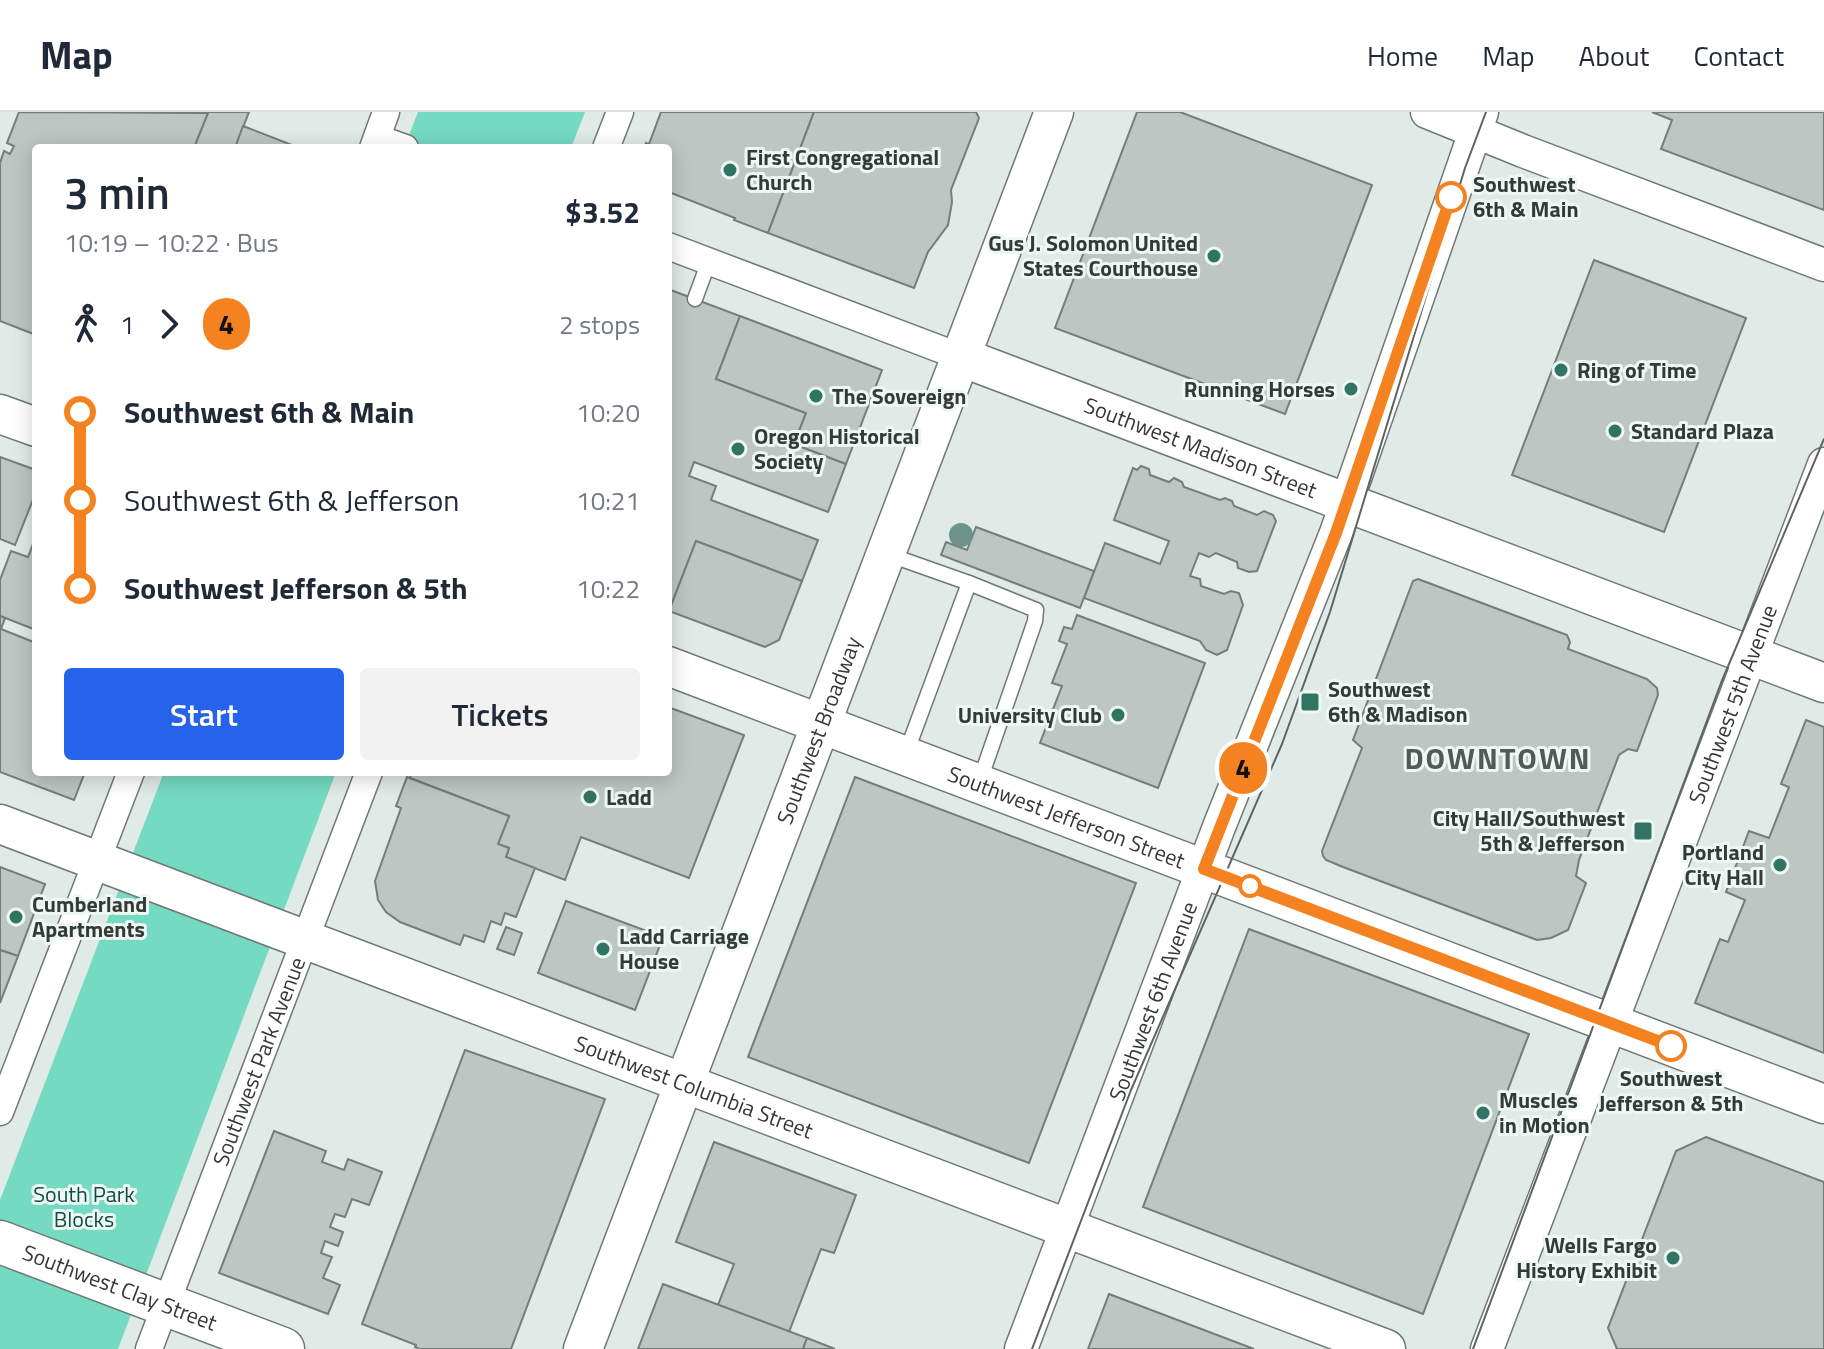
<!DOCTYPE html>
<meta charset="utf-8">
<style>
body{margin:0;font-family:"Titillium Web",sans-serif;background:#f2f2f3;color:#1f2937;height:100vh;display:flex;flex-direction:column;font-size:30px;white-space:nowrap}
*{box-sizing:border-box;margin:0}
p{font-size:26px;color:#747a83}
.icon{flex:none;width:44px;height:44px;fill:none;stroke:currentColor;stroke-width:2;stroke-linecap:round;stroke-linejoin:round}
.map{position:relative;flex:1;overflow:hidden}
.drawer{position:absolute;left:32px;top:32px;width:640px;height:632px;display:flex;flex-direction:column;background:#fff;border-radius:8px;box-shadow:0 4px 20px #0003}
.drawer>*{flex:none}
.badge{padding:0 16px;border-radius:26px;font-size:28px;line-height:52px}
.map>.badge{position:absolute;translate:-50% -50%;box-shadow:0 0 0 4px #fff}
.legs{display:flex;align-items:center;gap:12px;height:88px;padding:0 32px;font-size:26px}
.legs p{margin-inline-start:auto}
.summary{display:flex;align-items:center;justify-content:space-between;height:136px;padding:0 32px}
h1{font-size:44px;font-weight:600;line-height:60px}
.action{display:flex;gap:16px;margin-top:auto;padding:16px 32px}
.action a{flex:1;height:92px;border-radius:8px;background:#2563eb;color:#fff;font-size:32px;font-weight:600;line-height:92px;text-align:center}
.action a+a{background:#f2f2f3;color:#1f2937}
ul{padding:0 32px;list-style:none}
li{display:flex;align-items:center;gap:28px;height:88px;font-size:30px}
li i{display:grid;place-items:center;width:12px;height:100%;margin:0 10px;background:currentColor}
li i::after{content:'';width:20px;height:20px;margin:-10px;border:6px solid;border-radius:50%;background:#fff}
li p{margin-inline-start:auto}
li:first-child i{background:linear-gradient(#0000 50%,currentColor 0)}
li:last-child i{background:linear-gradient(currentColor 50%,#0000 0)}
header{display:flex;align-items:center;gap:48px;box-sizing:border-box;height:112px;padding:0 40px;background:#fff;border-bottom:2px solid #e0e1e3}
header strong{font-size:38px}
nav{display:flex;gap:44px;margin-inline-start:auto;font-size:28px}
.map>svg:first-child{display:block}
</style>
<header>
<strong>Map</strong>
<nav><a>Home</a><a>Map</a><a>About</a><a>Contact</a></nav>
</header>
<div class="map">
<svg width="1824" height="1237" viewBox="0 0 1824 1237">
<rect width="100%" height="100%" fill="#e0eae7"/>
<g fill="#75dac2">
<path d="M418,0H585L571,36H404Z"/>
<path d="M164,660H336L118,1237H0V1088Z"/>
</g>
<g fill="#bdc6c3" stroke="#747d7a" stroke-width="2">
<path d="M19,0L208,1L194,36H36V223L0,209V51L4,39L10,42L14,34L7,31Z"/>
<path d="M205,0H249L235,36H194L208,1Z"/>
<path d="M661,0H814L768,121L734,108L735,106L669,80L668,82V36H644L646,31L649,32Z"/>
<path d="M814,0H976L979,6L951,78L952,90L948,113L928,140L914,176L768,121Z"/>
<path d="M1137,0H1180L1372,73L1285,302L1055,216Z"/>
<path d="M1652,0H1824V98L1661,37L1672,8Z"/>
<path d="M243,14L292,33L290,36H235Z"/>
<path d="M1594,148L1746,206L1664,420L1512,363Z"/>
<path d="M668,177L740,204L716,267L806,301L794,332L846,352L828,400L694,350L689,364L716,374L711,388L818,428L802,469L696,429L669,499Z"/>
<path d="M740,204L882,258L846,352L794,332L806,301L716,267Z"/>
<path d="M0,345L36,358V380L15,433L0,427Z"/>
<path d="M1141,354L1149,357L1150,363L1169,370L1174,366L1182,370L1184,375L1220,388L1225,386L1232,389L1234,394L1257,403L1264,399L1273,403L1276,409L1257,459L1249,460L1238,456L1237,450L1216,441L1209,445L1199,441L1190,464L1200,467L1201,474L1224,482L1231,479L1239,481L1243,493L1227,538L1217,543L1206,538L1200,529L1084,486L1105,431L1160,452L1169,429L1114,408L1133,356L1137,358Z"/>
<path d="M976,415L1094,459L1080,496L941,443L946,430L967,438Z"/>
<path d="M36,424V518L0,504V468L11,439L28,445Z"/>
<path d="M696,429L802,469L779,528L765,535L669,499Z"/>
<path d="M1418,467L1567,523L1570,530L1568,537L1647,567L1657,576L1658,583L1637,639L1628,637L1619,643L1579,748L1576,764L1586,771L1568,818L1551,826L1537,828L1343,755L1326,748L1323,744L1322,739L1362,636L1353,628L1413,469Z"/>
<path d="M1077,503L1205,551L1158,676L1040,631L1062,574L1052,571L1067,532L1059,529L1064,515L1072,517Z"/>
<path d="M0,504L5,506L1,517L36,531V660H85L74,688L0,660Z"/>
<path d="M668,595L744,623L689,766L581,725L565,768L506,745L509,736L498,732L509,704L410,666L411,660H668Z"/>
<path d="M1806,608L1824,615V941L1695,891L1720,827L1728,830L1745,788L1726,780L1749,719L1769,726L1789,675L1781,672Z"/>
<path d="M407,665L509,704L498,732L509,736L506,745L535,756L516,805L505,801L501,813L491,809L484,830L464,823L460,833L400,810L386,800L378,788L375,769L401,696L396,694Z"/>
<path d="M855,665L1136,771L1029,1051L748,945Z"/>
<path d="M0,755L45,772L18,844L0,838Z"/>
<path d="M566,789L663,825L635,898L538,861Z"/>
<path d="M506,815L522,821L514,843L497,837Z"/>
<path d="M1249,817L1529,922L1423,1202L1143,1095Z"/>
<path d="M0,838L18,844L0,891Z"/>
<path d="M465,938L605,987L511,1237H419L415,1235L416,1233L362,1212Z"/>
<path d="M274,1019L326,1039L322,1050L344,1058L348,1047L382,1060L369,1093L352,1087L345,1105L335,1102L330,1115L343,1120L338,1134L325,1129L321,1141L332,1145L323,1166L340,1173L328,1202L219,1161Z"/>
<path d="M1706,1025L1824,1070V1237H1617L1608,1216L1676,1039Z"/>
<path d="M714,1030L856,1083L834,1141L821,1137L789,1220L718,1193L734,1152L676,1130Z"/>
<path d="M663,1172L807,1226L803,1237H638Z"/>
<path d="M1109,1182L1254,1237H1088Z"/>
<path d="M807,1226L835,1237H803Z"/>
</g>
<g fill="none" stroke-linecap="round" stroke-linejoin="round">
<defs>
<g id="service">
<path d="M695,187L709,149"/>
<path d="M887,442L969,471"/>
<path d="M905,644L969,471L1036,498L1035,509L979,671"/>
</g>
<g id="minor">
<path d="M377,26L405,36"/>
<path d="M373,36L386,0"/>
<path d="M606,36L620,0"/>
<path d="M668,134L961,245"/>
<path d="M0,1000L131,660"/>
<path id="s1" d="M149,1237L369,660"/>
</g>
<g id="tertiary">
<path d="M1427,0L1523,39L1824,153"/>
<path id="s2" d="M1021,1237L1219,715L1336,421L1482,0"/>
<path id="s3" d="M1487,1237L1824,352"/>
</g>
<g id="secondary">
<path id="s4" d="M961,245L1824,571"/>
<path d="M0,302L36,315"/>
<path id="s5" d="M668,554L1824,992"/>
<path id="s6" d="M0,712L1386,1237"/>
<path id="s7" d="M583,1237L1054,0"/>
</g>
<g id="primary">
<path id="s8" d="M0,1130L283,1237"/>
</g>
</defs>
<use href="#service" stroke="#6f7875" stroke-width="17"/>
<use href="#minor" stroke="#6f7875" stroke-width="29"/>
<use href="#tertiary" stroke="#6f7875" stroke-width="35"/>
<use href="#secondary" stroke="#6f7875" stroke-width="41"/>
<use href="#primary" stroke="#6f7875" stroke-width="45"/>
<use href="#service" stroke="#fff" stroke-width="14"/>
<use href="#minor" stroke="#fff" stroke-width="26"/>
<use href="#tertiary" stroke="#fff" stroke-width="32"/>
<use href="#secondary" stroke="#fff" stroke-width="38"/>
<use href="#primary" stroke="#fff" stroke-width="42"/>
<g stroke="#5e6462" stroke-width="2">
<path d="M1032,1237L1131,978L1282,632L1330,500L1465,56L1486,0"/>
<path d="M1473,1237L1721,571L1824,327"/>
</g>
</g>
<circle fill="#6e938b" cx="961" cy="423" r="12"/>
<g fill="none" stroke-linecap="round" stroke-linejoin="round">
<defs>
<path id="line-1" d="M1451,85L1336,421L1204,757L1671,934"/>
</defs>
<use href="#line-1" stroke="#fff" stroke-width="18"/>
<use href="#line-1" stroke="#f58220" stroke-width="12"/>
</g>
<g fill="#317365" stroke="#edf8f5" stroke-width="3">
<circle cx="730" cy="58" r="8"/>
<circle cx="1214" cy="144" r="8"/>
<circle cx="1561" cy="258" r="8"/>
<circle cx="1351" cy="277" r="8"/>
<circle cx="816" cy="284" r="8"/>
<circle cx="1615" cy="319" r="8"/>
<circle cx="738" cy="337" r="8"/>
<rect x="1300" y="580" width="20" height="20" rx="4"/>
<circle cx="1118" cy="603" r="8"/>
<circle cx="590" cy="685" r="8"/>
<rect x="1633" y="709" width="20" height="20" rx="4"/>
<circle cx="1780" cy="753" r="8"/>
<circle cx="16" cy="805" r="8"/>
<circle cx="603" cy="837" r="8"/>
<circle cx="1483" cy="1001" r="8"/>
<circle cx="1673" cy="1146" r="8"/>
</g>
<g fill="#fff" stroke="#f58220" stroke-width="4">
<circle cx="1451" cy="85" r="14"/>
<circle cx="1250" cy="774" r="10"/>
<circle cx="1671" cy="934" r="14"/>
</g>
<g text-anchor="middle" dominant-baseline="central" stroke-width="6" stroke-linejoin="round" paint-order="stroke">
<g font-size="22" font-weight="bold" fill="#353938" stroke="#edf8f5" text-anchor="start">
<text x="746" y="45">First Congregational<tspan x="746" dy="25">Church</tspan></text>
<text x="1198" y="131" text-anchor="end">Gus J. Solomon United<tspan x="1198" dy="25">States Courthouse</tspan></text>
<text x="1577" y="258">Ring of Time</text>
<text x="1335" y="277" text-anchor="end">Running Horses</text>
<text x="832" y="284">The Sovereign</text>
<text x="1631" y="319">Standard Plaza</text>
<text x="754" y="324">Oregon Historical<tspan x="754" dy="25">Society</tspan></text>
<text x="1328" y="577">Southwest<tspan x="1328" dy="25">6th &amp; Madison</tspan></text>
<text x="1102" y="603" text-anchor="end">University Club</text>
<text x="606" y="685">Ladd</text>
<text x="1625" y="706" text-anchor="end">City Hall/Southwest<tspan x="1625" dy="25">5th &amp; Jefferson</tspan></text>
<text x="1764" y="740" text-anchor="end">Portland<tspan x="1764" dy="25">City Hall</tspan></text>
<text x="32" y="792">Cumberland<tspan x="32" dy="25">Apartments</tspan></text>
<text x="619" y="824">Ladd Carriage<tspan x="619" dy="25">House</tspan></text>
<text x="1499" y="988">Muscles<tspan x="1499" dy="25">in Motion</tspan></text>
<text x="1657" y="1133" text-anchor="end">Wells Fargo<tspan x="1657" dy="25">History Exhibit</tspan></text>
</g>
<g font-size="22" font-weight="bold" fill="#353938" stroke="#edf8f5" text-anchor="start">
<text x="1473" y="72">Southwest<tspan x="1473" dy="25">6th &amp; Main</tspan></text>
<text x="1671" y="966" text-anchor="middle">Southwest<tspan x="1671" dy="25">Jefferson &amp; 5th</tspan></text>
</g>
<g font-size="22" fill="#353938" stroke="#edf8f5">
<text stroke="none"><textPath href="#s4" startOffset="256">Southwest Madison Street</textPath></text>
<text stroke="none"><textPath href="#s3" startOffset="690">Southwest 5th Avenue</textPath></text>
<text stroke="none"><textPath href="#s7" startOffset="662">Southwest Broadway</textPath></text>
<text stroke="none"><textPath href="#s5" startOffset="426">Southwest Jefferson Street</textPath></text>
<text stroke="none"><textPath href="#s2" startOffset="372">Southwest 6th Avenue</textPath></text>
<text stroke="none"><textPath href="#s1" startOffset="308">Southwest Park Avenue</textPath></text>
<text stroke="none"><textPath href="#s6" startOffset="742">Southwest Columbia Street</textPath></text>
<text stroke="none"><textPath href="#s8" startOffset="128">Southwest Clay Street</textPath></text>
</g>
<g font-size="22" fill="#104c40" stroke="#edf8f5">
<text x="84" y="1082">South Park<tspan x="84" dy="25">Blocks</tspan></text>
</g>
<g font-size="30" font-weight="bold" letter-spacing="2" fill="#525a58" stroke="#edf8f5">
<text x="1498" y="646">DOWNTOWN</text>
</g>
</g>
</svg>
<b class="badge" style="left:1243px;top:656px;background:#f58220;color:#111">4</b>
<section class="drawer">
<div class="summary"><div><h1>3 min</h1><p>10:19 – 10:22 · Bus</p></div><b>$3.52</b></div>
<div class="legs"><svg class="icon" aria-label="walk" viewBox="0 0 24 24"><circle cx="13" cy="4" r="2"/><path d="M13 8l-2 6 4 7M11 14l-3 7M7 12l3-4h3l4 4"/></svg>1<svg class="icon" aria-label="forward" viewBox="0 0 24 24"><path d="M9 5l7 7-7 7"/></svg><b class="badge" style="background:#f58220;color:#111">4</b><p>2 stops</p></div>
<ul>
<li><i style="color:#f58220"></i><b>Southwest 6th &amp; Main</b><p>10:20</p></li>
<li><i style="color:#f58220"></i><span>Southwest 6th &amp; Jefferson</span><p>10:21</p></li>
<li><i style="color:#f58220"></i><b>Southwest Jefferson &amp; 5th</b><p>10:22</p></li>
</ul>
<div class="action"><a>Start</a><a>Tickets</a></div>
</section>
</div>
